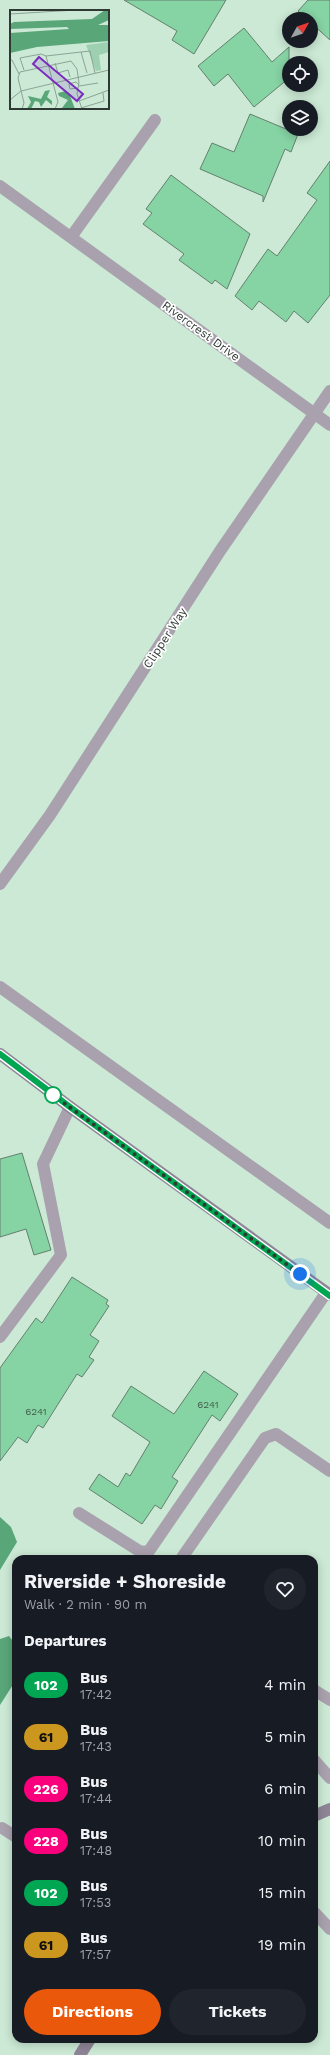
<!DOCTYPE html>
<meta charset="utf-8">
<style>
body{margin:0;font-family:"Work Sans",sans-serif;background:#20242c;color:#f1f3f6;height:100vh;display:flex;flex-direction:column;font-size:15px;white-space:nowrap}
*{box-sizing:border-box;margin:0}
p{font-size:13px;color:#9ea1a6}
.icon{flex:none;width:22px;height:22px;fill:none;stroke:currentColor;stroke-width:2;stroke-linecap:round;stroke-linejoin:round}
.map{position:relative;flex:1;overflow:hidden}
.side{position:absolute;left:12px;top:1555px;width:306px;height:488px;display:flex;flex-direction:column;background:#171b24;border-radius:12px;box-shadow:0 2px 10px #0003}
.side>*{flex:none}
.badge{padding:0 8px;border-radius:13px;font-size:14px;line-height:26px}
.needle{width:26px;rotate:50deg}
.tools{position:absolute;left:282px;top:12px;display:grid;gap:8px}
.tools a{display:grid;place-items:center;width:36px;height:36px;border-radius:50%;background:#171b24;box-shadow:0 2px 10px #0003;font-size:20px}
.you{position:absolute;width:20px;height:20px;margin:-10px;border:3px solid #fff;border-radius:50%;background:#1a73e8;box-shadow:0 0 0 6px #1a73e833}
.map>.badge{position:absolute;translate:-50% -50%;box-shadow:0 0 0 2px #fff}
h2{padding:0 12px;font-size:15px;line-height:36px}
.round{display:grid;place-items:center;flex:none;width:42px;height:42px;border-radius:21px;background:#20242c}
.headline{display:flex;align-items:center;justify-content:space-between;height:68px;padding:0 12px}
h1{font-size:19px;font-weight:700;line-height:30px}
.action{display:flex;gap:8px;margin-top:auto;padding:8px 12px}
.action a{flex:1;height:46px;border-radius:24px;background:#ea580c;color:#fff;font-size:16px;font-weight:700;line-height:46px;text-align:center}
.action a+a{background:#20242c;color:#f1f3f6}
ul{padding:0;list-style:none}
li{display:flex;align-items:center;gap:12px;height:52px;padding:0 12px}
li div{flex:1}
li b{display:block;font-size:15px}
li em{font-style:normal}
li .badge{min-width:44px;font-weight:700;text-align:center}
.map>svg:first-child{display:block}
</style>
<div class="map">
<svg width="330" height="2055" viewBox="0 0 330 2055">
<rect width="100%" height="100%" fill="#cbe9d5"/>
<g fill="#59a679">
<path d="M0,1517L11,1527L17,1542L0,1570Z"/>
<path d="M9,1636L16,1645V1680L0,1705V1639Z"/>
</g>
<g fill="#86d3a4" stroke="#64806e">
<path d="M124,0H226L194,54L172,40L177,31Z"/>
<path d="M308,0H330V40L311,23V19H307L298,11Z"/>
<path d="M244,28L272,62L289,47V78L254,107L228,74L214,86L198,66Z"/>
<path d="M250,114L298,134L291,152L285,149L263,202V196L200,169L212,143L234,152Z"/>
<path d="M330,161V295L308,323L294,311L286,322L259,301L252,310L235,296L268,249L277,256L317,200L307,193Z"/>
<path d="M171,175L250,234L227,289L215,280L212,284L179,260L184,254L143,224L152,213L146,209Z"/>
<path d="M22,1153L51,1250L34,1255L26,1229L0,1237V1159Z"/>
<path d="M72,1277L108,1300L106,1304L109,1306L90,1335L99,1341L89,1357L94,1360L82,1377L77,1374L43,1428L38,1425L27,1443L18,1437L0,1461V1368L36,1318L42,1323Z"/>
<path d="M204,1371L238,1394L220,1421L212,1415L172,1477L178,1481L161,1509L155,1505L142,1524L89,1489L99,1474L118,1487L126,1473L130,1476L150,1442L112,1416L131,1386L174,1414Z"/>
</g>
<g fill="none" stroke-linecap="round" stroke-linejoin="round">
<g stroke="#a9a2ae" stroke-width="12">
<path d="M0,1337L61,1255L43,1164L70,1107"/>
<path d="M79,1513L141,1552L149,1551L326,1293"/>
<path d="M181,1559L265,1438L276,1434L330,1471"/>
<path d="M314,1690L330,1700"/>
<path d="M314,1760L330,1778"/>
<path d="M2,1828L16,1837"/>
<path d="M314,1912L330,1929"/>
</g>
<g stroke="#a9a2ae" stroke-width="12">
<path d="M0,186L330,425"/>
<path d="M71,237L155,120"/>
<path d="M0,884L50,815L220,551L330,391"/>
<path d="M0,987L330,1223"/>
</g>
<g stroke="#8e8496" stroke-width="12">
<path d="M0,1054L70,1107L330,1295"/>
<path d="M314,1816L330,1809"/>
<path d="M80,2055L90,2039"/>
</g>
</g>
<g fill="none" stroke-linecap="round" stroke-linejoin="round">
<defs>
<path id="line" d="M0,1054L70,1107L330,1296"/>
</defs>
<use href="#line" stroke="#fff" stroke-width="9"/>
<use href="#line" stroke="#00a651" stroke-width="6"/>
<path stroke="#2d3932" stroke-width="4" stroke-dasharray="0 7.2" d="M53,1095L300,1274"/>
</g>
<circle fill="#fff" stroke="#00a651" stroke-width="2" cx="53" cy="1095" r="8"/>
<g text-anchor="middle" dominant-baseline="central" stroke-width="3.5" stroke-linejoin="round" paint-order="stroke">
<g font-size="10" fill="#43604e">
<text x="208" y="1404">6241</text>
<text x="36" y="1411">6241</text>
</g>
<g font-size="12" fill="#2d3932" stroke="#fff">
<text transform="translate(201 331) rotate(36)">Rivercrest Drive</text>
<text transform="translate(165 638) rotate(-57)">Clipper Way</text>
</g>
</g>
<g transform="translate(10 10)">
<rect width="99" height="99" fill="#cbe9d5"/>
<path d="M99,32V42L89,45L91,60L86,61L76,35Z" fill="#9dd0b0"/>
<path d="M95,0H99V10L88,15H99V31L27,37L0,43V23L59,19L57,17L0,19V14L4,12L82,9ZM40,80L37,87L42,91V95L36,90L31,97L29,92L25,91L21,99H17L21,92L18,86L31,89L35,81ZM56,81L59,83L65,99L52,98L58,90L49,86L48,83Z" fill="#59a679"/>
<path fill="none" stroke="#8ca394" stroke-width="1" d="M0,4L66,0M71,42L77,63M0,50H2L9,64M45,53L48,63L58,60L60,67M14,60L10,48L31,44L36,46M69,76L88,73M68,78L60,79L59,74L66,72L69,75M0,90L11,81L99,60M69,91L99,80M71,98L94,91L93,83M12,99L14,93L8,68L10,62L61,51L67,59L69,73L67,84L72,99M45,99L48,92L36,46L80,41L85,63"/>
<path fill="#7b2cbf" fill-opacity="0.15" stroke="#7b2cbf" stroke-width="2" d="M29,47L73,84L67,91L23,54Z"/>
<rect width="99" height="99" fill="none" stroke="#2d3932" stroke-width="2"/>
</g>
</svg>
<div class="tools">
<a><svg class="needle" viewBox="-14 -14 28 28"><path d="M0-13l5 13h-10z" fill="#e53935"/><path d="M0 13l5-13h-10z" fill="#9ea1a6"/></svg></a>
<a><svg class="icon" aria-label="locate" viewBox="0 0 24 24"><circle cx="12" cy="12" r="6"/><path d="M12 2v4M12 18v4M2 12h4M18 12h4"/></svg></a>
<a><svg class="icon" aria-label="layers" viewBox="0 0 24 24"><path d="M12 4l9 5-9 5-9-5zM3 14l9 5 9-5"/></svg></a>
</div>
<div class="you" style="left:300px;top:1274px"></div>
<section class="side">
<div class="headline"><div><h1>Riverside + Shoreside</h1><p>Walk · 2 min · 90 m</p></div><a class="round"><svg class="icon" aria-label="heart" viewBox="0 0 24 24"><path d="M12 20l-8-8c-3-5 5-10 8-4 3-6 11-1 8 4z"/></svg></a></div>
<h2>Departures</h2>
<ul>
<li><span class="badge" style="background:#00a651;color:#fff">102</span><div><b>Bus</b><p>17:42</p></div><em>4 min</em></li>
<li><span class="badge" style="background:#cb971e;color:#111">61</span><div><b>Bus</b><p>17:43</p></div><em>5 min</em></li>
<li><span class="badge" style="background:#fa007d;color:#fff">226</span><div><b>Bus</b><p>17:44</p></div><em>6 min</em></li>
<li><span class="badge" style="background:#fa007d;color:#fff">228</span><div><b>Bus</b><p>17:48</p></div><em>10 min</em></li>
<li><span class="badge" style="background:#00a651;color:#fff">102</span><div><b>Bus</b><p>17:53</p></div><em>15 min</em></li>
<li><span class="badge" style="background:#cb971e;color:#111">61</span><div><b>Bus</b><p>17:57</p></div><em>19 min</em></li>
</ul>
<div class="action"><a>Directions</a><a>Tickets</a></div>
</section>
</div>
